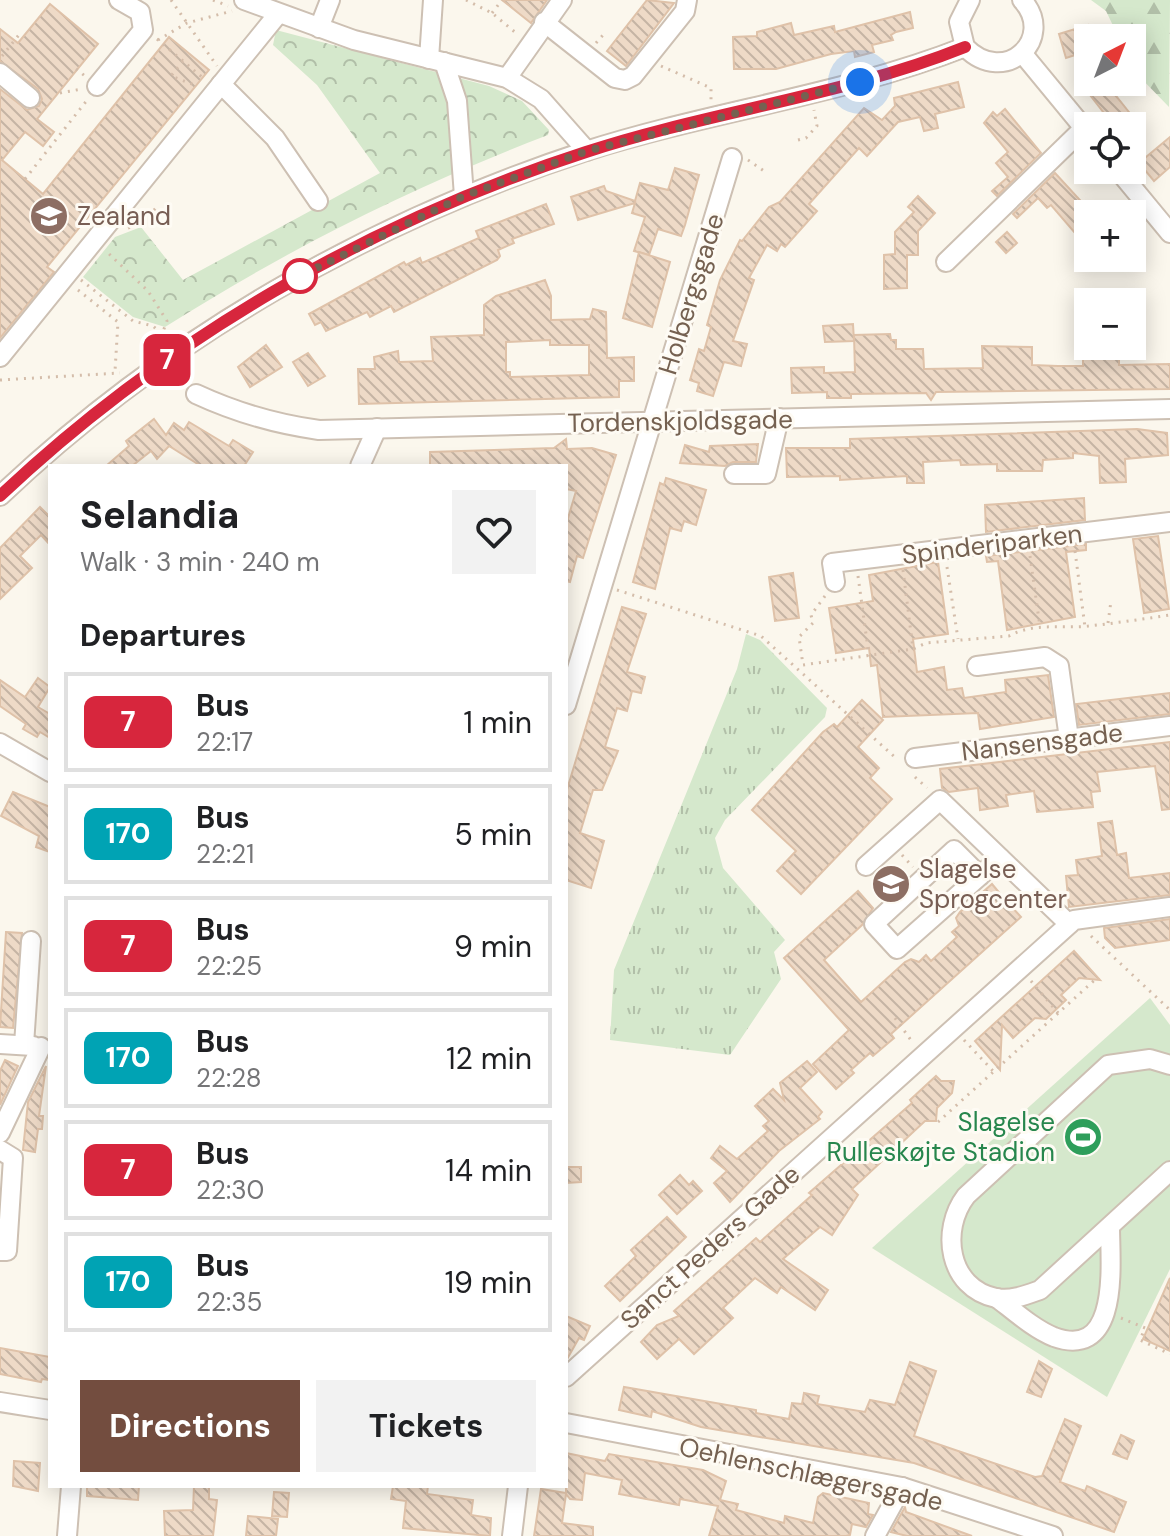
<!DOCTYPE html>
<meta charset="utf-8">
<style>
body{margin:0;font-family:"DM Sans",sans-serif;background:#f2f2f2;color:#202124;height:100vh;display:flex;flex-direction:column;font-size:30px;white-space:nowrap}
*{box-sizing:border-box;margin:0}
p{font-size:26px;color:#757577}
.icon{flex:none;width:44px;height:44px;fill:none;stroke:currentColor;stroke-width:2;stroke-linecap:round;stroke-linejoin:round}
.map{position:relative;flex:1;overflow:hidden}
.panel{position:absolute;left:48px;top:464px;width:520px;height:1024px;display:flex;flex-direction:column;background:#fff;border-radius:0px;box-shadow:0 4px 20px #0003}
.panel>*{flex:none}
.badge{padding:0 16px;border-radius:12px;font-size:28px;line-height:52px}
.needle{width:52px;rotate:42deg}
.tools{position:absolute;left:1074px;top:24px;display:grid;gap:16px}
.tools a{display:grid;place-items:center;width:72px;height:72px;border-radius:0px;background:#fff;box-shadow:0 4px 20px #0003;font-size:40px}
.you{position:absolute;width:40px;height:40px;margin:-20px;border:6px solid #fff;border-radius:50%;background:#1a73e8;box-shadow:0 0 0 12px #1a73e833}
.map>.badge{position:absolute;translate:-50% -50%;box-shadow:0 0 0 4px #fff}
h2{padding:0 32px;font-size:30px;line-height:72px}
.round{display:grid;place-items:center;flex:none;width:84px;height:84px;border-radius:0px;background:#f2f2f2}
.head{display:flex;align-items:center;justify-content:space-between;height:136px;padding:0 32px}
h1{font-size:38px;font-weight:700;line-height:60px}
.cta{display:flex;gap:16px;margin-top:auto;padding:16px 32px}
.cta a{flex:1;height:92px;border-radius:0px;background:#734d3f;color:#fff;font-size:32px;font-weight:700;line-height:92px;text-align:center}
.cta a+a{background:#f2f2f2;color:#202124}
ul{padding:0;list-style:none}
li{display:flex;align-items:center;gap:24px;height:100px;margin:0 16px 12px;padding:0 16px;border:4px solid #e0e0e0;border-radius:0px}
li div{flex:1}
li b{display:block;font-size:30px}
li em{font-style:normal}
li .badge{min-width:88px;font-weight:700;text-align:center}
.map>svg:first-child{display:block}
</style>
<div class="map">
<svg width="1170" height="1536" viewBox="0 0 1170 1536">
<defs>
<pattern id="grass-tufts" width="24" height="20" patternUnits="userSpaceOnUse" patternTransform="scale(2)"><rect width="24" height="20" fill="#d5e8cc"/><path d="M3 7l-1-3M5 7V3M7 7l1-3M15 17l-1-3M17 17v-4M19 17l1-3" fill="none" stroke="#b1bfa8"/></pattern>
<pattern id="forest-firs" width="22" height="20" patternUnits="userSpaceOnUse" patternTransform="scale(2)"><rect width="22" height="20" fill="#d5e8cc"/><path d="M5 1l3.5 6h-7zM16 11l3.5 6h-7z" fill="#b1bfa8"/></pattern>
<pattern id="park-crowns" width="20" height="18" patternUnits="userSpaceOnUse" patternTransform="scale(2)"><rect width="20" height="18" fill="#d5e8cc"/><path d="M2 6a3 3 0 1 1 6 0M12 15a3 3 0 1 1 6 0" fill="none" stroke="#b1bfa8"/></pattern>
<pattern id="building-back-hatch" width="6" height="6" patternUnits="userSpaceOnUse" patternTransform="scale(2)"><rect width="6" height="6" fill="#eedac7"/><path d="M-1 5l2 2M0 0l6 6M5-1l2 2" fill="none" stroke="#c5b4a4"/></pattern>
</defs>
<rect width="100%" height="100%" fill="#fbf7ed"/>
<path fill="url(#grass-tufts)" d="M746,634L760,640L827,708L825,717L725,820L715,838L723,868L785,940L774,952L781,979L730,1055L610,1040L614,970L737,669Z"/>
<path fill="url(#forest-firs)" d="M1091,0H1170L1169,107L1134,71L1132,38H1119L1106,11Z"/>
<path fill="url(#park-crowns)" d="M276,30L489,86L522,101L549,130L548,135C408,189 292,247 165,327L133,317L83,277L115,237L141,227L183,280L380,173L317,85L273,45Z"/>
<path fill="#d5e8cc" d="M1150,998L1170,1025V1269L1107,1397L872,1248Z"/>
<g fill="url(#building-back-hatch)" stroke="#dfc2a9" stroke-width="2" fill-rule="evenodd">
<path d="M502,0H547L531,23Z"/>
<path d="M647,0L674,3L626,66L607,51Z"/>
<path d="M50,4L98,44L37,119L54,132L43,146L25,132L2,160L43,194L169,37L209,70L47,267L54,272L0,338V89L27,110L39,106L42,99L38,89L0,61V29L18,43Z"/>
<path d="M910,12L913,28L896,32L891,35L893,40L872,45L874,52L855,57L854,51L831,54L776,69H734L733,37L757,36V32L791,23L794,35L834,26L835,32Z"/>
<path d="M1088,25V82H1105L1140,126H1114L1080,82L1075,55L1066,58L1059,34Z"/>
<path d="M958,82L964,107L935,114L938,128L924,131L920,117L898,122L867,156L859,148L809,204L817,211L785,247L781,244L777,251L767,245L749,278L754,280L733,341L747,344L741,366L724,362L713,396L697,391L699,383L690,380L699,349L704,351L711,327L707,325L720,280L740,240L742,241L769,207L780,202L864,108L882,120L895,106L894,98Z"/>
<path d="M1005,109L1041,153L997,196L992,191L1008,177L996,163L1008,152L984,123L993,112L997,116Z"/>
<path d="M1170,137V167L1154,181L1139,163Z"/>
<path d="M675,168L699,175L685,225L681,236L658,229L649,255L634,251L645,217L632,213L635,203L578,220L571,197L604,186L606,191L635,201L640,183L668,190Z"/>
<path d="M1055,173L1088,209V248L1051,205L1047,208L1038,198L1017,218L1013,214Z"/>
<path d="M918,196L935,213L918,231V255H907V288L884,289V255L895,254V232L914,212L908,207Z"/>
<path d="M546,204L554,224L512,239L514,243L498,250L500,256L497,260L394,312L391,306L370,317L367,312L326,331L321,322L315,325L309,314L404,262L406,265L420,258L422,263L479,238L476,231Z"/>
<path d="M1007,232L1017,243L1006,253L996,242Z"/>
<path d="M639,252L670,262L652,327L623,318Z"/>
<path d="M545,280L551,296V320L590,319L593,309L606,312L607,358L634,357V381H619V397L359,404L358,369H375L374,357L398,351L399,362L433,361L431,337L484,335V305L496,296ZM550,340V345H589V375L510,377V372H506V342Z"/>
<path d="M853,324L854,341L825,342L823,326Z"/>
<path d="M890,334L891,340H896V349H923L924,369L983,368L982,346L1032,347V365L1058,366H1083V346H1119V365L1170,364V389L936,392L931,400L926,393L851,394V398H827V392L792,393L791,368L824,367V373L855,372L854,335Z"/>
<path d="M266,345L282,367L250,387L238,367Z"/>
<path d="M308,353L325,376L308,386L293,362Z"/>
<path d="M154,419L166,435L174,423L184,430L189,422L229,446L233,440L253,452L244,466H201L169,446L157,459L151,451L132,466H106L129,446L126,441Z"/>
<path d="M1137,429L1167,433L1168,455L1125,459L1126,482L1100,483L1099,456L1073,453V458L1043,460L1042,471H997V464L961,465L960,460L923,462L924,483H907V476L840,480V476L787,477L786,448H850V439Z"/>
<path d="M566,439L567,449L592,448L616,455L583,558L577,556L570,582L566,581V525L576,491L566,489V466H430V452L554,448Z"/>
<path d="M758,444L756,462H733L725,466L680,463L685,445L709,452L710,446Z"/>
<path d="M666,478L706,490L696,525L684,521L681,531L670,528L655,589L633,582L660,483L664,485Z"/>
<path d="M1084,498L1085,520L986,532L985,505Z"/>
<path d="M40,507L50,517V545L41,535L20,556L32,568L0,599V548Z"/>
<path d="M1158,536L1169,609L1144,613L1133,539Z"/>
<path d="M1086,544V550L1066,552L1075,617L1007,630L998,561L987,562L986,556Z"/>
<path d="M938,562L948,634L913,639L917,672L944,667L947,690L962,688L964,698L1006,692L1005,680L1048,675L1054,717L980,729L978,713L883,717L877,665L871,666L869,648L836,653L829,608L873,601L869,575Z"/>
<path d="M793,573L799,618L775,621L769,577Z"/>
<path d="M622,607L646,614L627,672L645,677L641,693L632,691L627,711L617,708L605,747L618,751L602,790H593L580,833L604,841L591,888L566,880V793Z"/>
<path d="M38,678L50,687L38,707L50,714V738L40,732L37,737L23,729L26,724L0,706V680L25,697Z"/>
<path d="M1170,693V714L1079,725L1076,704Z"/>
<path d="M862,700L883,720L858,747L879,768L870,778L892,799L801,894L777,871L796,851L752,810L823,732L834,724L837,727Z"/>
<path d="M1170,742V809L1162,810L1155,766L1097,772L1100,791L1091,792L1093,807L1037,812L1034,791L1006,795L1008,806L980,810L978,788L949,792L942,788L940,769Z"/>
<path d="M13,792L50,807V852L36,847L39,836L1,816Z"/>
<path d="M1112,821L1117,855L1126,853L1129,878L1170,873V895L1069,907L1066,876L1078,875L1076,860L1102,856L1098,823Z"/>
<path d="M992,884L1002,896L1014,900L1009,904L1021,917L891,1034L894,1038L873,1056L870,1053L851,1070L854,1073L836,1089L813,1064L849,1030L784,958L858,891L873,908L862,925L824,960L861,1002L905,962L911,959L919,962L926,955L931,961L957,937L952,932L959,926L956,918L960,912Z"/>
<path d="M1170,919V940L1115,948L1105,938L1104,928Z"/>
<path d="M6,932L22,933L13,1028L0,1027Z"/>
<path d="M1074,951L1100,980L1079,978L1061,995L1066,1000L1046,1019L1035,1018L1013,1038L1002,1025L1000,1070L975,1041Z"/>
<path d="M5,1060L18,1066L0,1105V1071Z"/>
<path d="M807,1061L817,1072L800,1088L822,1112L818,1117L820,1119L779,1151L730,1202L714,1183L727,1171L711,1158L720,1146L737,1159L768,1131L763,1126L769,1121L755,1106L773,1089L784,1100L780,1083Z"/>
<path d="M46,1066L39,1116H43L42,1129H38L35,1152L23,1150L28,1102Z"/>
<path d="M936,1076L941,1081H954L952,1093L937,1108L936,1121H925L852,1189L858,1195L832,1235L820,1227L783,1259L828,1290L815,1310L781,1287L777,1293L755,1278L723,1308L733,1318L694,1354L679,1339L657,1359L641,1342L657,1325L679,1316L674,1311L756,1238L760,1242L812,1195L809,1193L912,1103L910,1100Z"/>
<path d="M566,1167H581V1182L566,1183Z"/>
<path d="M680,1175L689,1185L693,1181L702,1191L677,1214L659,1195Z"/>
<path d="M667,1217L686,1237L620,1301L605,1286L636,1256L631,1250Z"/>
<path d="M1170,1278V1351L1143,1339Z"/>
<path d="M566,1316L590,1326L584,1340L579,1338L566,1361Z"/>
<path d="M0,1348L50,1357V1380L42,1379L41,1382L0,1374Z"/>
<path d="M1039,1361L1052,1369L1041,1397L1027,1392Z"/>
<path d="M910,1362L936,1371L914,1436L1035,1477L1042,1476L1065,1419L1081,1426L1060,1482L1085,1491L1087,1486L1126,1502L1114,1532L914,1463L701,1427L652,1411L651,1417L619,1410L624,1387L756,1410V1413L789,1419L792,1403L802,1404L804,1393L819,1396L817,1404L865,1412L870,1400L895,1405Z"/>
<path d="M1121,1435L1134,1441L1127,1459L1113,1454Z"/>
<path d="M566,1453L605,1461L609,1454L703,1470L726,1481L720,1500L738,1504L736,1510L784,1523L785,1516L813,1523L818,1497L823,1493L869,1503L868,1514L873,1515L866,1527L852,1524L850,1535L846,1536H709L718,1506L680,1499L679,1505L619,1494L622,1480L585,1473L582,1500L570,1499L566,1494L562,1523L593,1527V1536H534L541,1489L566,1493Z"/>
<path d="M14,1461L40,1463L38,1491L13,1486Z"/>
<path d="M87,1486H139L138,1500L87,1496Z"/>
<path d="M194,1486H209V1499L217,1500L213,1536H165L164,1511L193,1510Z"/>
<path d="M393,1486H428L427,1494L473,1500L471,1515L491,1518L490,1536L403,1528L406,1501L391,1499Z"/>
<path d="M274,1492L289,1493L287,1517L272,1516Z"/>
<path d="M905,1507L906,1512L972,1536H907L891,1532Z"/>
<path d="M248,1516L278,1519L276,1536H246Z"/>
</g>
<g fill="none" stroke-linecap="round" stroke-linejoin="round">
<defs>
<g id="minor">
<path d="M244,0L354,40L507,78L541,99L587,151"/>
<path d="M970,0L959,22L965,47C1005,88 1057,38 1022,0"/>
<path d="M544,22L615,78L625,80L633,76L685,11L687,0"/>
<path d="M319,28L330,0"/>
<path d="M1022,53L1088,133"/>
<path d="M429,59L433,0"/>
<path d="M444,62L457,101L464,196"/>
<path d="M0,73L30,98"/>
<path d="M507,78L562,0"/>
<path d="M221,84L275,138L318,201"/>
<path d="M97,86L143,30L140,12L119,0"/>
<path d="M1118,170L1170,233"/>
<path d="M946,262L1084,128"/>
<path d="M0,357L278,14"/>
<path d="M196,394C237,413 275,424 319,430L1170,409"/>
<path d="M360,466L377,428"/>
<path d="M734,474H766L779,418"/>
<path d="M0,496C165,339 369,222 586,151C711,111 843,95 965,47"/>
<path d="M835,582L832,563L1170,522"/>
<path d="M977,666L1045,657L1059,666L1069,739"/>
<path d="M566,705L732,158"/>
<path d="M0,743L50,772"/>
<path d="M915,758L1170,726"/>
<path d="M866,866L940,800L1069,924"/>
<path d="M980,876L954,850L874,924L897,949L1000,858"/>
<path d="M0,1044L33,1046"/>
<path d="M24,1045L31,941"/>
<path d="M1170,1065L1150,1059L1108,1065L966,1196C940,1230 948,1288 996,1298C1011,1301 1026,1295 1040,1290L1170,1171"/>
<path d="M0,1133L41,1047"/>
<path d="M0,1150L13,1158L7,1251H0"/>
<path d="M997,1298C1014,1311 1034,1329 1054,1337C1121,1361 1110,1262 1110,1227"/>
<path d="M566,1377L1074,920L1170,907"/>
<path d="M0,1402L50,1410"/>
<path d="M566,1423L902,1487L1053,1536"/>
<path d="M67,1536L71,1486"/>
<path d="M512,1536L518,1486"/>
<path d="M875,1536L902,1487"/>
</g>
</defs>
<use href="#minor" stroke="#cdc0b3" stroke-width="22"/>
<g stroke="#d4bdaa" stroke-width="3" stroke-dasharray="2 6" stroke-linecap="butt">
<path d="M171,0L217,66"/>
<path d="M213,0L228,6"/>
<path d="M466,0L492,13L516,33"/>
<path d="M492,13L502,0"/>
<path d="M157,39L203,78"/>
<path d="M158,40L187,23L232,11"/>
<path d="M596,43L603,35"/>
<path d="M2,56L22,31"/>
<path d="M183,61L171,76L197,86"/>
<path d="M661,66L711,88V101"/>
<path d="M76,69L85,76"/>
<path d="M60,93L82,89"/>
<path d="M798,140L806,138L817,126L814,110"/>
<path d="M748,160L767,173"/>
<path d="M25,179L88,99"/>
<path d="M128,228L141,223L157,207"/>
<path d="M81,280L133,321L153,326L162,334L167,321L148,291L107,252"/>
<path d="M78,290L118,322L115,371"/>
<path d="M0,380L120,373"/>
<path d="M1075,551L1085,627"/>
<path d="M1030,556L1040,627"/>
<path d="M947,567L958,639"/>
<path d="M903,570L913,649"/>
<path d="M858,576L869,656"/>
<path d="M617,590L761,636L898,760"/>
<path d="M825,596L811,615L813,623L799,637L803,665L913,649L926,643L1009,636C1034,622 1062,629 1089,626C1116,623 1143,619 1170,615"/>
<path d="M1108,623L1111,601"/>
<path d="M915,777L927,788"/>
<path d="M902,855L913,867"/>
<path d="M1091,936L1170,1010"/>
<path d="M1031,981L1059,1014"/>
<path d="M895,1018L913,1043"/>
<path d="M964,1040L994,1072"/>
<path d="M938,1122L1098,977"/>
<path d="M1121,1318L1145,1328L1140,1340L1170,1354"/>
</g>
<use href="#minor" stroke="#fff" stroke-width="18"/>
</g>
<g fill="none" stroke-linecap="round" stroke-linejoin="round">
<defs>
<path id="line" d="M0,496C166,339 369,222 586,152C711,111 843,96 965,47"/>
</defs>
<use href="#line" stroke="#fff" stroke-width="18"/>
<use href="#line" stroke="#d7263d" stroke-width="12"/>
<path stroke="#756151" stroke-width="8" stroke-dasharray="0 14.4" d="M300,276L296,278L464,196L587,151L860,82"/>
</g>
<defs>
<symbol id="university-disc" viewBox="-11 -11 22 22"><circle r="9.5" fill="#8d6e63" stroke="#fefbf4"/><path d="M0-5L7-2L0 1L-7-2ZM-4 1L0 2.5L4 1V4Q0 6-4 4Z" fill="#fff"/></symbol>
<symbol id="school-disc" viewBox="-11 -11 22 22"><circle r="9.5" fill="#8d6e63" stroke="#fefbf4"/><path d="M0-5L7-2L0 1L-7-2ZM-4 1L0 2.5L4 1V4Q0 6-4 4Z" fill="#fff"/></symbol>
<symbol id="stadium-disc" viewBox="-11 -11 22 22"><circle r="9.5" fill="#2e9e5b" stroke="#fefbf4"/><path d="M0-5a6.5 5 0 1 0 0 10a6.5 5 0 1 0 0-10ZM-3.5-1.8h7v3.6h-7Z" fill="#fff"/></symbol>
</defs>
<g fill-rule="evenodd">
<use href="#university-disc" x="27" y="194" width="44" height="44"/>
<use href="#school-disc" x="869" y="862" width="44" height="44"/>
<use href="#stadium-disc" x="1061" y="1115" width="44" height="44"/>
</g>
<circle fill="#fff" stroke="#d7263d" stroke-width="4" cx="300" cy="276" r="16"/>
<g text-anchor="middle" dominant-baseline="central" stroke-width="6" stroke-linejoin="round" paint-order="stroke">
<g font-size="26" fill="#785e54" stroke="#fefbf4" text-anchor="start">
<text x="77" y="216">Zealand</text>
<text x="919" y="869">Slagelse<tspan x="919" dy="30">Sprogcenter</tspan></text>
</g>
<g font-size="26" fill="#756151" stroke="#fefbf4">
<text transform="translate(691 294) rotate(-73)">Holbergsgade</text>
<text transform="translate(680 421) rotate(-1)">Tordenskjoldsgade</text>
<text transform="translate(992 544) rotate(-7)">Spinderiparken</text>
<text transform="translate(1042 742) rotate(-7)">Nansensgade</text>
<text transform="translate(710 1247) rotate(-42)">Sanct Peders Gade</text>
<text transform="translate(811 1474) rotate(12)">Oehlenschlægersgade</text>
</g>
<g font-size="26" fill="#27864d" stroke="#fefbf4" text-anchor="end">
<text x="1055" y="1122">Slagelse<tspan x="1055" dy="30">Rulleskøjte Stadion</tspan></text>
</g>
</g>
</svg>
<div class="tools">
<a><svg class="needle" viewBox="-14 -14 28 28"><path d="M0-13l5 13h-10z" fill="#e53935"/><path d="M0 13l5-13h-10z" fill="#757577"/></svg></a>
<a><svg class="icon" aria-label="locate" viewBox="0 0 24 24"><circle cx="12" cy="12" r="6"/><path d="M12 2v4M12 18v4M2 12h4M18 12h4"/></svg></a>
<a>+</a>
<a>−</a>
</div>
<div class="you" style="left:860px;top:82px"></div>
<b class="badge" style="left:167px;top:360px;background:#d7263d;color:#fff">7</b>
<section class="panel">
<div class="head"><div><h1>Selandia</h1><p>Walk · 3 min · 240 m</p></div><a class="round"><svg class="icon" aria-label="heart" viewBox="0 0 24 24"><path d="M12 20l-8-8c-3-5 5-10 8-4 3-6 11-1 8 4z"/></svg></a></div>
<h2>Departures</h2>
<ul>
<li><span class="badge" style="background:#d7263d;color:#fff">7</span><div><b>Bus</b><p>22:17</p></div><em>1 min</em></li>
<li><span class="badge" style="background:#00a3b4;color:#fff">170</span><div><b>Bus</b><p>22:21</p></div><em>5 min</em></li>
<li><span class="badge" style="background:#d7263d;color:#fff">7</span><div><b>Bus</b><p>22:25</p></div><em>9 min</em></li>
<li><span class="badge" style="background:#00a3b4;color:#fff">170</span><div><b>Bus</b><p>22:28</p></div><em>12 min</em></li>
<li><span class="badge" style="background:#d7263d;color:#fff">7</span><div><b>Bus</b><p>22:30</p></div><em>14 min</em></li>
<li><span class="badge" style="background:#00a3b4;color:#fff">170</span><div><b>Bus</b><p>22:35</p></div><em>19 min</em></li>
</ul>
<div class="cta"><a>Directions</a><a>Tickets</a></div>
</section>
</div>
